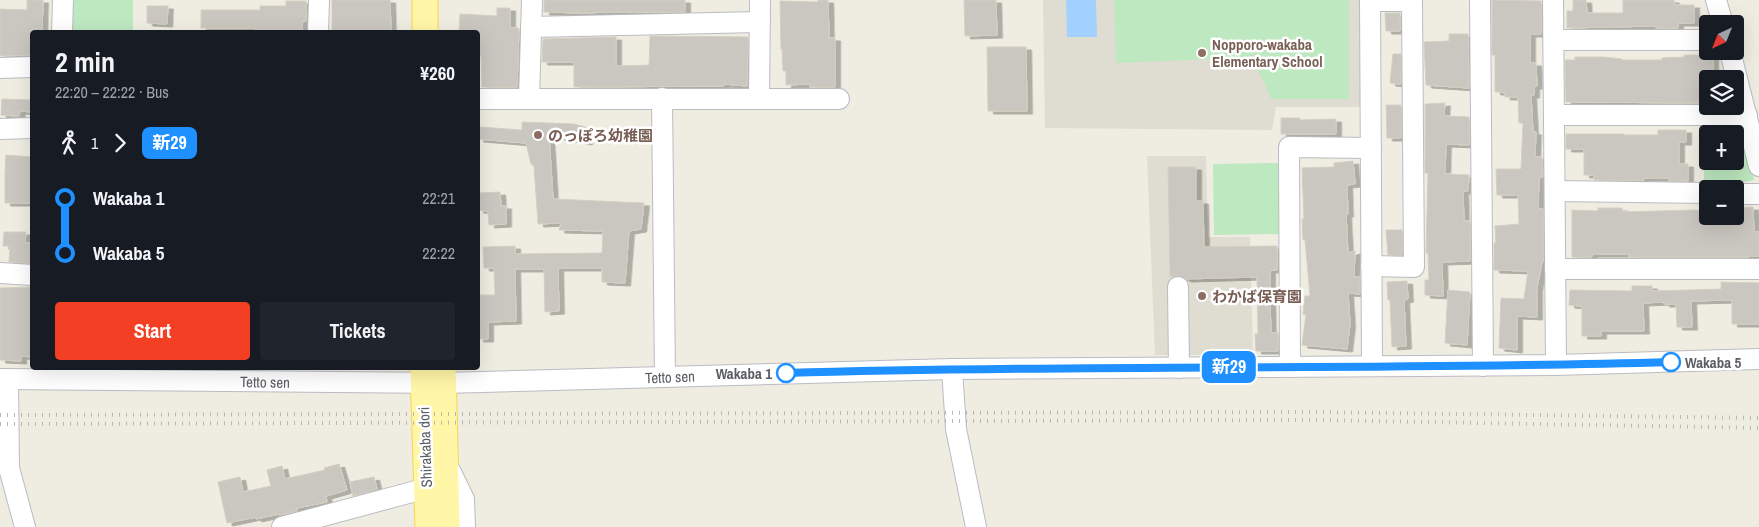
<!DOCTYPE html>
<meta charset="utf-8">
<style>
body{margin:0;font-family:"Archivo Narrow","Noto Sans JP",sans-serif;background:#20242c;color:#f1f3f6;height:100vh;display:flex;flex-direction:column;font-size:19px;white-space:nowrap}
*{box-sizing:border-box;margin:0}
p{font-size:16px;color:#9ea1a6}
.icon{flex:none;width:28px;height:28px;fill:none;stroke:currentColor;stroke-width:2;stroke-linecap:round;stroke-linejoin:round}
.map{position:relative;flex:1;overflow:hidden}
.sheet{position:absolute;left:30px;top:30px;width:450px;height:340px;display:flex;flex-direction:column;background:#171b24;border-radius:5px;box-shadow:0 5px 20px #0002}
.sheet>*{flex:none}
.badge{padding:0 10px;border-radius:8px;font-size:18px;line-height:32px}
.needle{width:32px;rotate:223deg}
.fabs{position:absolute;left:1699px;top:15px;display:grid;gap:10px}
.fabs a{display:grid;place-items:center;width:45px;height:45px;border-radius:5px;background:#171b24;box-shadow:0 5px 20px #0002;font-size:25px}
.map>.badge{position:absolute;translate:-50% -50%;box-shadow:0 0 0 2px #fff}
.legs{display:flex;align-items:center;gap:8px;height:55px;padding:0 25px;font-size:16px}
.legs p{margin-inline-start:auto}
.summary{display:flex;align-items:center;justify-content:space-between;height:85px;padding:0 25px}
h1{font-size:28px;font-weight:700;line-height:38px}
.button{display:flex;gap:10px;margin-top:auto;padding:10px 25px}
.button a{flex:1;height:58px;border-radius:5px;background:#f34024;color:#fff;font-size:20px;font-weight:700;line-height:58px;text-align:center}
.button a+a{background:#20242c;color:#f1f3f6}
ul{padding:0 25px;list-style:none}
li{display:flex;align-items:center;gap:18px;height:55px;font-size:19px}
li i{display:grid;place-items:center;width:8px;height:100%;margin:0 6px;background:currentColor}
li i::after{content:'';width:12px;height:12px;margin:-6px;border:4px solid;border-radius:50%;background:#171b24}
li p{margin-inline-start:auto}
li:first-child i{background:linear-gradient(#0000 50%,currentColor 0)}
li:last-child i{background:linear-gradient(currentColor 50%,#0000 0)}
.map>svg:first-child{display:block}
</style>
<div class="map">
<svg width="1759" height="527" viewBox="0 0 1759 527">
<defs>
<filter id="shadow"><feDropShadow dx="5.5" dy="3" stdDeviation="0" flood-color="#0004"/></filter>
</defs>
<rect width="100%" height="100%" fill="#efede2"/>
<g fill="#dfdcd1">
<path d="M1043,0H1360V107H1276L1272,130L1045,128Z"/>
<path d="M1147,156H1206L1208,237H1250L1253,355H1155Z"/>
</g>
<g fill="#bde8c0" fill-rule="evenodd">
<path d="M72,0H133V32H69Z"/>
<path d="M1114,0H1349V99H1271C1264,82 1259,62 1238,58L1116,63Z"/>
<path d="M1736,125L1741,131L1754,180L1744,182L1704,184V126ZM1708,134H1735V161H1708Z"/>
<path d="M1278,163L1280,234L1214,235L1213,164Z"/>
</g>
<path fill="#a2d1ff" d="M1066,0H1096L1097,37H1067Z"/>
<g fill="#cac6c0" stroke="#d4cfc0" filter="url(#shadow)">
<path d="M27,0H43L42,32H32V55L0,56V9L27,10Z"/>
<path d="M332,0H390L391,32H332Z"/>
<path d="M544,0H685V12H609L583,13L544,12Z"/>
<path d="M818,0H828L829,38H835V87H810V84L786,85V71H783L782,49H781L780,1L818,2Z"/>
<path d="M964,0H996L997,35L965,36Z"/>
<path d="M1492,0L1541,1V34H1530V63H1536L1537,86H1534V95H1531L1533,132H1536L1535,157H1542L1543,177H1539L1538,209H1543V262H1542L1537,288V317L1517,316V350L1499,348L1501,298L1524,299L1528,271L1494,270V243H1496L1495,226L1519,224L1518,195H1497L1496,169H1521L1523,123H1519L1518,97H1505L1504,92H1495V55H1492Z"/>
<path d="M1573,0H1586L1587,13H1623V0H1674V5H1694V23H1678V28H1656V26L1567,28V11H1573Z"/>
<path d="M286,1H306V21L302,22V30L256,32V28H201V10H260V6H286Z"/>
<path d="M147,6H168L167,24L147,23Z"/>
<path d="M497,8H510V28H519L517,87H482L481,56H478V32H459L460,14L497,16Z"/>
<path d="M1385,13H1400V31H1386Z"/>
<path d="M1449,34H1468L1469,88L1426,85L1424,42L1449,41Z"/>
<path d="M650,36L748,37L747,86L724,84V86L574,87V62H542L543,39L616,37V66L649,65Z"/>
<path d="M987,47H1026L1027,111H988Z"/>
<path d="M1393,54H1401V84L1390,83Z"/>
<path d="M1684,55H1713V79H1708V103L1566,102L1565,60H1575V57H1604L1622,59V60H1662V58L1684,57Z"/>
<path d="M2,99L32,100V112L20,111L19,116L1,115Z"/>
<path d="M1445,103L1444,116L1469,117V145L1446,144L1445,174L1469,175L1468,191H1463L1464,221H1470V261L1442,262L1443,296L1425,295V280H1429L1428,253H1426L1428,173H1425V104Z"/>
<path d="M1386,105H1401V138H1387Z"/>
<path d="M1281,118H1300V120L1336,119V134H1281Z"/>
<path d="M522,122L574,124L586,127L587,142L549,135L553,199L644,203L641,229L629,231L625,283L602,282V268H558L559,311L545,312L544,269H515L516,321L488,322V339H478V295H495L494,268H484L483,247L515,246V254L602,253L603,231L559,230L561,223L538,224L534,166L531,164L526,143L478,139L480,127L522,130Z"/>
<path d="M1658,130H1686V142H1679V164H1688V181H1669V178H1644V180H1594V175H1584V149H1566V134H1624V135H1658Z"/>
<path d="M6,155L32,157V203H5V173Z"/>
<path d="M1353,161L1355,184L1347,185L1348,214H1346L1348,253L1355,251L1354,277H1360V294L1348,293L1350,324L1347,349L1302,345L1306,315L1303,314L1305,296H1310L1305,240H1303L1302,219H1304L1302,168L1334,167V163Z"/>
<path d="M1168,167H1196V201H1203L1204,247L1277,246V270H1270V301L1271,333H1278V351H1256L1255,334H1258L1257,277L1186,279L1178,275L1171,277V275H1170Z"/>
<path d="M500,192L501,206H506V224L489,225L488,211L478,210V193Z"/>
<path d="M1753,207L1754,232H1759V256H1749V257H1629V254H1592V257H1572V210L1598,211V208H1622V212L1694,210L1708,211V216H1735V208Z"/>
<path d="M1386,230H1402V255H1388Z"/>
<path d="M4,232H26L25,243H32V263L9,262L10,246H3Z"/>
<path d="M1407,281L1408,299L1404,300L1406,346L1392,347L1390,300H1388L1387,282Z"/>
<path d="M1721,282L1759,283V324H1732V300L1691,301L1692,327H1677L1676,304H1664V302L1643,303L1644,331H1601V336H1582V306L1569,305L1570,290L1632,291V286H1652V291L1721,289Z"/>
<path d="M32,287V357L21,356V361L0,360V288Z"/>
<path d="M1448,290L1470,292L1467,345L1445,343Z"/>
<path d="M339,464L347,490L326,496L327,502L297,508V511L279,515V514L256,519V517L227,523L218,482L240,477L243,492L271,486L267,470L282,466L285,479L325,470L324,468Z"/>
<path d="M374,477L377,489L353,496L350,482Z"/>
</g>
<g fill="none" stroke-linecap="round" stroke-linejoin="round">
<defs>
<g id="minor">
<path d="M1370,0L1372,366"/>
<path d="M1480,0L1483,366"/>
<path d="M1553,0L1556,365"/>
<path d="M1716,0L1723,24"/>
<path d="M1370,1H1412L1414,267L1371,266"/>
<path d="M531,27L760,22"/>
<path d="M62,32L63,0"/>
<path d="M318,32L319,0"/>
<path d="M1554,40H1708"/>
<path d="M1730,51L1759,166"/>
<path d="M0,68L32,67"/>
<path d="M662,98L665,377"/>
<path d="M478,99H839"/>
<path d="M529,99L532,0"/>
<path d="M759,99L760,0"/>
<path d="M1554,115H1747"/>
<path d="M0,129L32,128"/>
<path d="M1555,191L1708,193"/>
<path d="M1735,194H1759"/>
<path d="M1555,269H1759"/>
<path d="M0,273L32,275"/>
<path d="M1178,287L1179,368"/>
<path d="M1290,367L1289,147L1371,148"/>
<path d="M952,369L956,429L976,527"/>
<path d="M0,379L443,383L952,369L1556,365L1759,359"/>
<path d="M8,379L9,468L25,527"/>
<path d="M446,462L464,499L465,527"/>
<path d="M282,527L427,488"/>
</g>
<g id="major">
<path d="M425,32V0"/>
<path d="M423,368L428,527"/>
<path d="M443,368L447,527"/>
</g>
</defs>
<use href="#minor" stroke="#babcc2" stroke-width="22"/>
<use href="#major" stroke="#fad450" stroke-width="27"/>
<use href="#minor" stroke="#fff" stroke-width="20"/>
<use href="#major" stroke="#fff6a7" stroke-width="25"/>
<g stroke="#b6b7b7" stroke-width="4" stroke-dasharray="1 6" stroke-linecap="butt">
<path d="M0,415L1308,412L1759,418"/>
<path d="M0,424L1310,420L1759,428"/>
</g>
</g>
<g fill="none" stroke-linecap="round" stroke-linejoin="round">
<defs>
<path id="line-1" d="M786,373C1081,364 1376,371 1671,362"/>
</defs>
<use href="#line-1" stroke="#fff" stroke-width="11"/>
<use href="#line-1" stroke="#1e90ff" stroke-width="8"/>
</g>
<g fill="#8d6e63" stroke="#fff" stroke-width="2">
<circle cx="1202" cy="53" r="5"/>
<circle cx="538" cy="135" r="5"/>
<circle cx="1202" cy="296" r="5"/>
</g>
<g fill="#fff" stroke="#1e90ff" stroke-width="2.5">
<circle cx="1671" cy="362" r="9"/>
<circle cx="786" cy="373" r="9"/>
</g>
<g text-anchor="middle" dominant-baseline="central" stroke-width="5" stroke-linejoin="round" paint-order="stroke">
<g font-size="15" font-weight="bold" fill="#785e54" stroke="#fff" text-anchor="start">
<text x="1212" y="44">Nopporo-wakaba<tspan x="1212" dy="17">Elementary School</tspan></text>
<text x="548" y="135">のっぽろ幼稚園</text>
<text x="1212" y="296">わかば保育園</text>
</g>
<g font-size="15" font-weight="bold" fill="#5b5e64" stroke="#fff" text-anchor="start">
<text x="1685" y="362">Wakaba 5</text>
<text x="772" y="373" text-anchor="end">Wakaba 1</text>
</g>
<g font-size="15" fill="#5b5e64" stroke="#fff">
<text transform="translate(670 377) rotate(-2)">Tetto sen</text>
<text transform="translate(265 382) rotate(1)">Tetto sen</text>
<text transform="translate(425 447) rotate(-92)">Shirakaba dori</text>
</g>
</g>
</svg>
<div class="fabs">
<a><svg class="needle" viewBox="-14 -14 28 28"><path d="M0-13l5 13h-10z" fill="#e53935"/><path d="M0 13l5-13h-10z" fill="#9ea1a6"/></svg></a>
<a><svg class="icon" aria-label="layers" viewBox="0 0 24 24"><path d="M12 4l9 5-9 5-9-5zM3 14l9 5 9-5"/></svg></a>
<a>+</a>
<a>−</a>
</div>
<b class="badge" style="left:1229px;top:367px;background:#1e90ff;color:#fff">新29</b>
<section class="sheet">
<div class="summary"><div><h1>2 min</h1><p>22:20 – 22:22 · Bus</p></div><b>¥260</b></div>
<div class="legs"><svg class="icon" aria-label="walk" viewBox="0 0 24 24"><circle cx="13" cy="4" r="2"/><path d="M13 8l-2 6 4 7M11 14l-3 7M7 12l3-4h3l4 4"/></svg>1<svg class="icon" aria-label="forward" viewBox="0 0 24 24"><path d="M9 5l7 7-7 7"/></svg><b class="badge" style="background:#1e90ff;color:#fff">新29</b></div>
<ul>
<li><i style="color:#1e90ff"></i><b>Wakaba 1</b><p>22:21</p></li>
<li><i style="color:#1e90ff"></i><b>Wakaba 5</b><p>22:22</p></li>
</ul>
<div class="button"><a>Start</a><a>Tickets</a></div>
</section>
</div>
